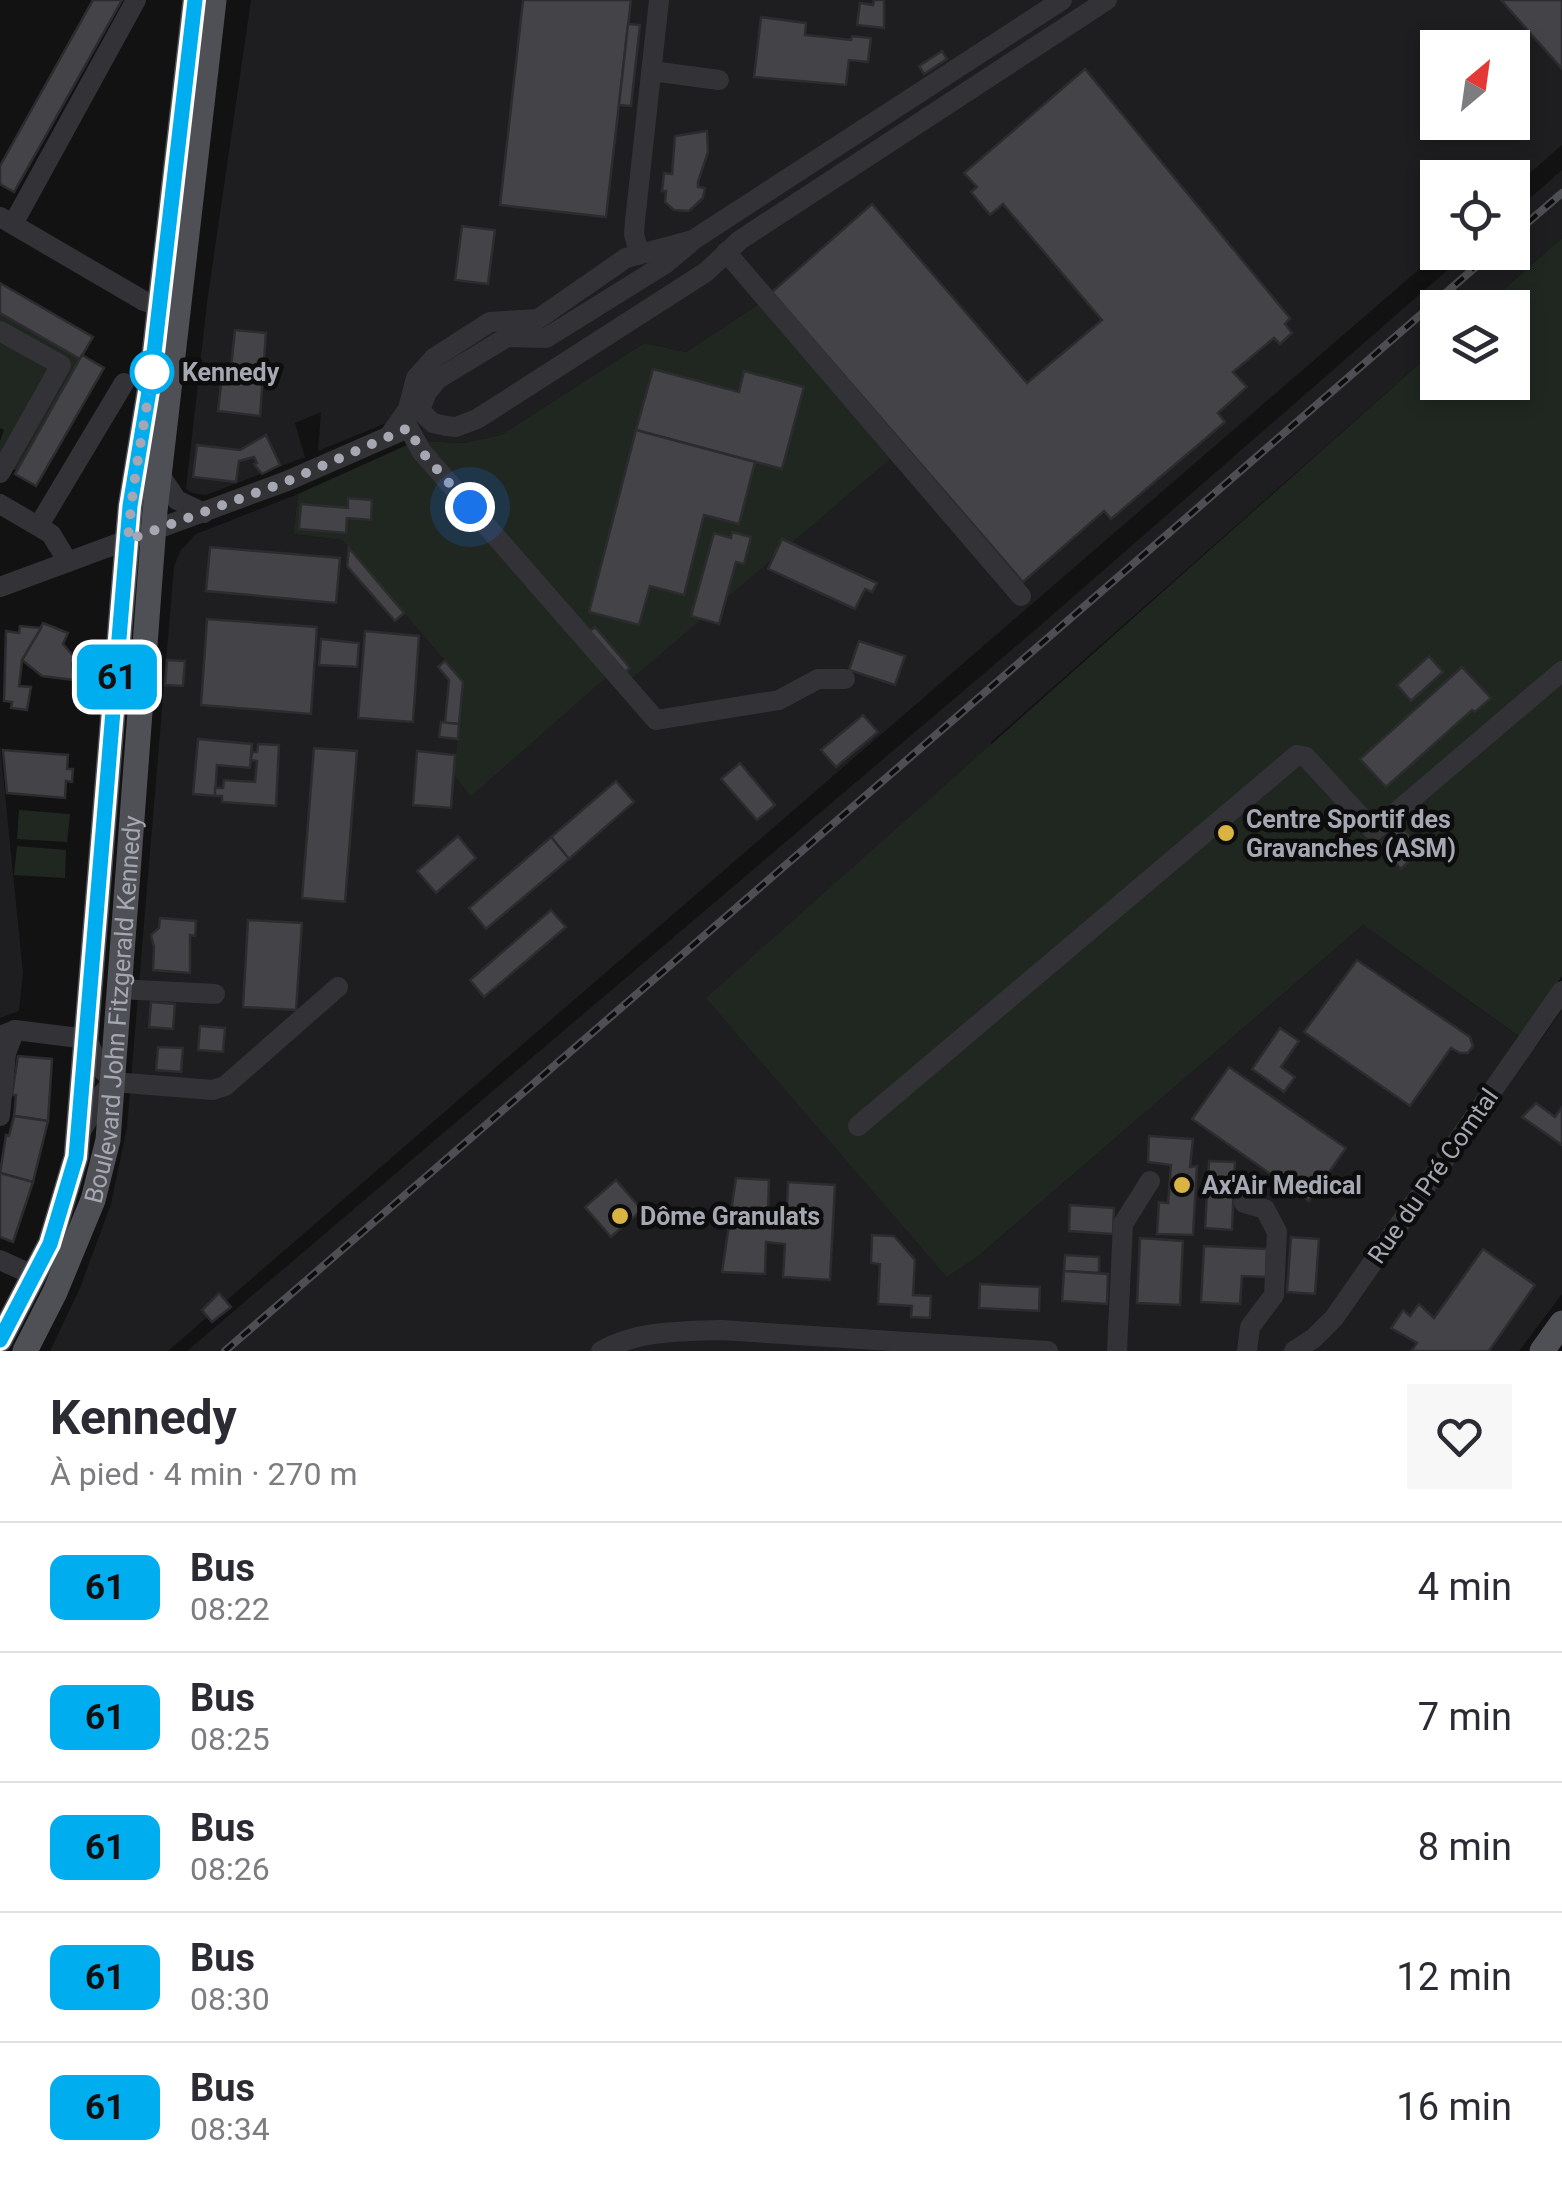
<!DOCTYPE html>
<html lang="fr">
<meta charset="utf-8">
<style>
body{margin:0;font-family:Roboto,sans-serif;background:#f7f7f7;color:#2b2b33;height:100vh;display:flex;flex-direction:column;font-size:38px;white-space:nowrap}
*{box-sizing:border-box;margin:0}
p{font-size:32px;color:#7c7c81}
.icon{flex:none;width:55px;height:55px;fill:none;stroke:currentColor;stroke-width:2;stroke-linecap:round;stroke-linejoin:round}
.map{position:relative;height:1351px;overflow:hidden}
.drawer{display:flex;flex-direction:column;background:#fff;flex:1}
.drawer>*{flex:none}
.badge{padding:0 20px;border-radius:15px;font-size:35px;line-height:65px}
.needle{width:65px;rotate:29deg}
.fabs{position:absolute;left:1420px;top:30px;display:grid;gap:20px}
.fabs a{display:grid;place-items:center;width:110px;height:110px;border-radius:0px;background:#fff;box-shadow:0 5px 15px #0003;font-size:50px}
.you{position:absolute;width:50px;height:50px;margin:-25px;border:8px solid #fff;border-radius:50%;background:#1a73e8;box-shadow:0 0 0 15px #1a73e833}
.map>.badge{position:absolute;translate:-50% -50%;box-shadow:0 0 0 5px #fff}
.round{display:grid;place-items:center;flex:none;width:105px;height:105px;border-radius:0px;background:#f7f7f7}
.overview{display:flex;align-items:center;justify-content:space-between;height:170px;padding:0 50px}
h1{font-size:48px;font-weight:700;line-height:75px}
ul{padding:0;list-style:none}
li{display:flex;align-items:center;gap:30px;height:130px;padding:0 50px;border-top:2px solid #e1e1e2}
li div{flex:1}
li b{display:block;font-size:38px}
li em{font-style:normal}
li .badge{min-width:110px;font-weight:700;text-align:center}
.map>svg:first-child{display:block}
</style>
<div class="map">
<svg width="1562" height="1351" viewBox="0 0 1562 1351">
<rect width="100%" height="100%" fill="#121213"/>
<g fill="#1e1e20" fill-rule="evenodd">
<path d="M251,0H1562V145L1513,188L1512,178H1438V253L168,1351H50L80,1288L111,1204L127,1127L174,566L181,550L196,534L298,494L293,534L342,540L463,682L454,775L759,304L686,352L644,343L501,435L464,443L416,441L401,417L318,451L321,412L295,423L305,457L206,495L192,493L186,489L207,303ZM1438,48H1512V122H1438Z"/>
<path d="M1562,170V238L1484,307L1438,308L1437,348L991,742L947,1277L977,1257L1363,925L1535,1048L1562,1010V1294L1519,1351H187L1035,630L1467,253L1512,252L1513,213Z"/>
<path d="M0,744L23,973L19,1011L0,1018Z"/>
</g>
<g fill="#202721">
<path d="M1562,238V976L1520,1037L1363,925L977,1257L947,1277L706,998L1437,348L1438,382H1512V308L1484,307Z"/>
<path d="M759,304L891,458L624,685L612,672L471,796L454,775L463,682L342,540L293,534L298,494L416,441L464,443L501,435L644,343L686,352Z"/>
<path d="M0,313L80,359L17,471L0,461V441L4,430L0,428Z"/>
<path d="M19,810L70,814L67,842L17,839Z"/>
<path d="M17,846L66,850L65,878L14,875Z"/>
</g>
<g fill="#444448" stroke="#2c2c2f" stroke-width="2.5">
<path d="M93,0H122L14,192L0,184V166Z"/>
<path d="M523,0H631L606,217L500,205Z"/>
<path d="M874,0H884V28L857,25L860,3L873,5Z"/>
<path d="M1501,0H1562V69Z"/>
<path d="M761,17L806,23L805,35L851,40L852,36L871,38L868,62L849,60L846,85L754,77Z"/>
<path d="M628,24L640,25L631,106L619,105Z"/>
<path d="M942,51L947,59L924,74L919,66Z"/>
<path d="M1085,69L1290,318L1285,324L1292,333L1280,344L1274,338L1233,372L1247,387L1218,413L1225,422L1111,519L1104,511L1023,582L772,292L872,204L1027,383L1102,320L1003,204L990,215L971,192L977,187L964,173Z"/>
<path d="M707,131L708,152L698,182V187L705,188L703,198L689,211L674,210L665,202L666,191H662L664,173L672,174L675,136Z"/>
<path d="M462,226L495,230L488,284L455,280Z"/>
<path d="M0,283L93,337L80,359L0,313Z"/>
<path d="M235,330L266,333L260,416L218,411L223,366L231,367Z"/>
<path d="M82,355L104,368L36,486L15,474Z"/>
<path d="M653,369L739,392L744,371L804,387L782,469L636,430Z"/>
<path d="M636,430L755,462L739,524L704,515L684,595L650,586L639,625L589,612Z"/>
<path d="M266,435L280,465L262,474L254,464L257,463L254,457L239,461L236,482L193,477L197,445L240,450Z"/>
<path d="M348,498L372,500L371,520L347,518L346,533L299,529L301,504L348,508Z"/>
<path d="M732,532L751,537L744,564L736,562L719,624L691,616L714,533L731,538Z"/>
<path d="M782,539L877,583L872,592L865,589L855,609L768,569Z"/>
<path d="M210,547L340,558L336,603L206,591Z"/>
<path d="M349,548L404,613L395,621L347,566Z"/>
<path d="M207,619L317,627L311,714L201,705Z"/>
<path d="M43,623L68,633L63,644L76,659L72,663L74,680L42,676L22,660Z"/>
<path d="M20,626L41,628L22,660L19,686L31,687L27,710L11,708L12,702L4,701L6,631L19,633Z"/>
<path d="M595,627L630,668L624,673L588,632Z"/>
<path d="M365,631L419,636L413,722L358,718Z"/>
<path d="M321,639L359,643L357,667L319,665Z"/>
<path d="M859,641L905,656L895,685L849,670Z"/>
<path d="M1429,656L1443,672L1411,701L1397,685Z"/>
<path d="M167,660L185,661L183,686L165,685Z"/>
<path d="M445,661L463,682L459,724L445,723L449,680L438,667Z"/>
<path d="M1462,667L1491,698L1475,712L1472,710L1386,787L1360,759Z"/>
<path d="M863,715L878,732L836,767L821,750Z"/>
<path d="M441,722L459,724L458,739L439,737Z"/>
<path d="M198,739L252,744L250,768L217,765L215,796L193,794Z"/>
<path d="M258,744L279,745L276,806L222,802V796H215V788H223L224,780L255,782L257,761L251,760L252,752H257Z"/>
<path d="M314,748L357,751L345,902L302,898Z"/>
<path d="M3,750L68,755L67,769H73L72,782L66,781L65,798L7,793Z"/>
<path d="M417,751L455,755L451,808L413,805Z"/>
<path d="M740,763L775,805L757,820L721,779Z"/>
<path d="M616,781L634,802L569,859L551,837Z"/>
<path d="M1400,825L1422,849L1401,869L1379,845Z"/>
<path d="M458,836L476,858L436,893L417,871Z"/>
<path d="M551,837L569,859L486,929L469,908Z"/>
<path d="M551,910L566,927L484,997L470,980Z"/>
<path d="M160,918L196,921L195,936L190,935V973L153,970L154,947L151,935L159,928Z"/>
<path d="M248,920L302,923L296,1010L243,1007Z"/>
<path d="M1357,960L1470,1037L1473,1046L1468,1053H1460L1451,1048L1410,1106L1304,1032Z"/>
<path d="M151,1002L175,1004L173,1029L149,1027Z"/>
<path d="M200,1026L225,1028L223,1052L198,1050Z"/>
<path d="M1280,1028L1299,1041L1281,1067L1295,1077L1284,1092L1252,1069Z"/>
<path d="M158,1047L183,1048L181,1072L156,1070Z"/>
<path d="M18,1056L52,1059L48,1121L14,1116L16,1095H12Z"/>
<path d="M1229,1067L1346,1148L1309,1201L1192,1119Z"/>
<path d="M1536,1103L1555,1117L1562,1107V1145L1522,1117Z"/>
<path d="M14,1116L48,1121L33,1182L0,1173L6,1135L9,1136Z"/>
<path d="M1149,1136L1193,1139L1190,1167L1197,1166L1193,1235L1157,1234L1159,1202L1168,1203L1171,1165L1148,1162Z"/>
<path d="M1209,1161L1235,1162L1232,1230L1205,1228Z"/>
<path d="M0,1173L33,1182L13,1242L0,1237Z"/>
<path d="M736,1178L769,1180L768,1211L782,1212L781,1228H786L788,1182L835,1185L830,1280L783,1277L785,1244L766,1242L765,1274L722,1272Z"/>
<path d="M616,1180L642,1210L611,1237L585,1207Z"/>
<path d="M1070,1205L1114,1208L1113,1234L1069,1231Z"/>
<path d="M872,1235L894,1236L915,1260L913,1295L931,1296L930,1318L911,1317L912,1306L878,1304L880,1264L871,1263Z"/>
<path d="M1291,1237L1319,1239L1315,1294L1287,1292Z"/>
<path d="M1140,1238L1183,1241L1180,1305L1137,1303Z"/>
<path d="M1204,1246L1267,1249L1266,1277L1242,1276L1240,1304L1201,1302Z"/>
<path d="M1483,1249L1535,1285L1489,1351H1411L1417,1343L1391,1328L1403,1310L1410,1316L1419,1304L1434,1318Z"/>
<path d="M1065,1255L1099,1257V1273L1064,1271Z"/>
<path d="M1064,1271L1108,1274L1107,1304L1062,1301Z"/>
<path d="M980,1284L1040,1287L1039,1311L979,1308Z"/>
<path d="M219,1293L231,1307L212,1322L202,1310Z"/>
</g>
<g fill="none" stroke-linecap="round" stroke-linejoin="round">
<g stroke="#333337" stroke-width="20">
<path d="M652,71L719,80"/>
<path d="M0,217L144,301L159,306"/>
<path d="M13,224L136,0"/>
<path d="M726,252L1021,596"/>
<path d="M639,253L634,234L635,221L659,0"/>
<path d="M0,331L61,365L0,473"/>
<path d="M420,411L433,423L446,426L456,427L477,419L706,272L740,240L1107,0"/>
<path d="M419,412L427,392L438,379L507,337L546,338L665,264L689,244"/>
<path d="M408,427L422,452L656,720L779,700L818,679H845"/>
<path d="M389,436L408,409L416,378L434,358L490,322L538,319L626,258L693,240L1062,0"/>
<path d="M160,475L177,500L204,513"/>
<path d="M0,504L51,534L68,562"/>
<path d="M39,525L124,383"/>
<path d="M0,587L287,481L399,432"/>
<path d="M119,989L215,994"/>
<path d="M0,1036L15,1030L87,1039L99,1066L113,1082L213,1090L225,1086L338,987"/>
<path d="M0,1116L6,1053L15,1030"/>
<path d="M858,1126L1297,755L1306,757L1374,831L1562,671"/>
<path d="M79,1135L102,1094L113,1082"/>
<path d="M1244,1203L1265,1209L1277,1232L1274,1295L1250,1327L1247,1351"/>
<path d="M0,1260L35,1276"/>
<path d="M601,1351C637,1331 679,1331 720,1330L1048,1351"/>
<path d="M1117,1351L1123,1224L1150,1181"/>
<path d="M1294,1351L1314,1338L1334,1318L1562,991"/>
</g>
<g stroke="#4f5056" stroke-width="25">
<path d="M0,1340L50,1244L76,1157L130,507L151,379L195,0"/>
<path id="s1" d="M25,1351L55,1292L93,1200L108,1140L155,511L214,0"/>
<path d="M1542,1351L1562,1323"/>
</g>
<defs>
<g id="rail">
<path d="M1512,236L1562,193"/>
<path d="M225,1351L1493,252"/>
</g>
</defs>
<use href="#rail" stroke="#4e4f54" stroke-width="8"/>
<use href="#rail" stroke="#0d0d0e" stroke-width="4" stroke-dasharray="11" stroke-linecap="butt"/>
</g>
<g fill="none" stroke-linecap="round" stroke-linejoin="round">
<defs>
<path id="line" d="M0,1340L50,1244L76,1157L130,506L151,379L195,0"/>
</defs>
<use href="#line" stroke="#fff" stroke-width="22"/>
<use href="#line" stroke="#00adef" stroke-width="15"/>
<path stroke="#a5a8b2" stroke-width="10" stroke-dasharray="0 18" d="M152,372C144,428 132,483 128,540L288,481L408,428L422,452L470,507"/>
</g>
<circle fill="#fff" stroke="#00adef" stroke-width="5" cx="152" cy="372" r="20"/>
<g fill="#d9b443" stroke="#0d0d0e" stroke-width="4">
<circle cx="1226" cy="833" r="10"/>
<circle cx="1182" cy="1185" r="10"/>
<circle cx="620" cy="1216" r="10"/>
</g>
<g text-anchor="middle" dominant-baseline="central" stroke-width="9" stroke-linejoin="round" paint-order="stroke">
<g font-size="25" font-weight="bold" fill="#a5a8b2" stroke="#0d0d0e" text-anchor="start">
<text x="182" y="372">Kennedy</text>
</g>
<g font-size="25" font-weight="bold" fill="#a5a8b2" stroke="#0d0d0e" text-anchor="start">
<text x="1246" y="819">Centre Sportif des<tspan x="1246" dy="29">Gravanches (ASM)</tspan></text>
<text x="1202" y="1185">Ax'Air Medical</text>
<text x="640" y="1216">Dôme Granulats</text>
</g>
<g font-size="25" fill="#a5a8b2" stroke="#0d0d0e">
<text stroke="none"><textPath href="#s1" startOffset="358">Boulevard John Fitzgerald Kennedy</textPath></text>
<text transform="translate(1433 1176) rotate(-55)">Rue du Pré Comtal</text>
</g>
</g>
</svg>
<div class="fabs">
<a><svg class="needle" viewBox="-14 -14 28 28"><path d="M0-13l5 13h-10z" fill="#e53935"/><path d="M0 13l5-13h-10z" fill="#7c7c81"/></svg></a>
<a><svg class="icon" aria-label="locate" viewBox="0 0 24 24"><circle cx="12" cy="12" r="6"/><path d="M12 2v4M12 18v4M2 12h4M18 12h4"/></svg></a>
<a><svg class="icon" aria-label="layers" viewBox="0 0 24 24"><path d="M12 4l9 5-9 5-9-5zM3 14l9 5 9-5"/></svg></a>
</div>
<div class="you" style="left:470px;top:507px"></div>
<b class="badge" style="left:117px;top:677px;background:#00adef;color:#111">61</b>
</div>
<section class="drawer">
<div class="overview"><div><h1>Kennedy</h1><p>À pied · 4 min · 270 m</p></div><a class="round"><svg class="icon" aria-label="heart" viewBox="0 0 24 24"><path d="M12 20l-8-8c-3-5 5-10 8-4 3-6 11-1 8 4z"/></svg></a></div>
<ul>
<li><span class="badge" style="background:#00adef;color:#111">61</span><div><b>Bus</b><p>08:22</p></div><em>4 min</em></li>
<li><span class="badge" style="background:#00adef;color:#111">61</span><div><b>Bus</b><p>08:25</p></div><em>7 min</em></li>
<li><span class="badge" style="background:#00adef;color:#111">61</span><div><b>Bus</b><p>08:26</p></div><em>8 min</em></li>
<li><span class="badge" style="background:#00adef;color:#111">61</span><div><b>Bus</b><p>08:30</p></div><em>12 min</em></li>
<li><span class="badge" style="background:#00adef;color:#111">61</span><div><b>Bus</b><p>08:34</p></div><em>16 min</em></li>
</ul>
</section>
